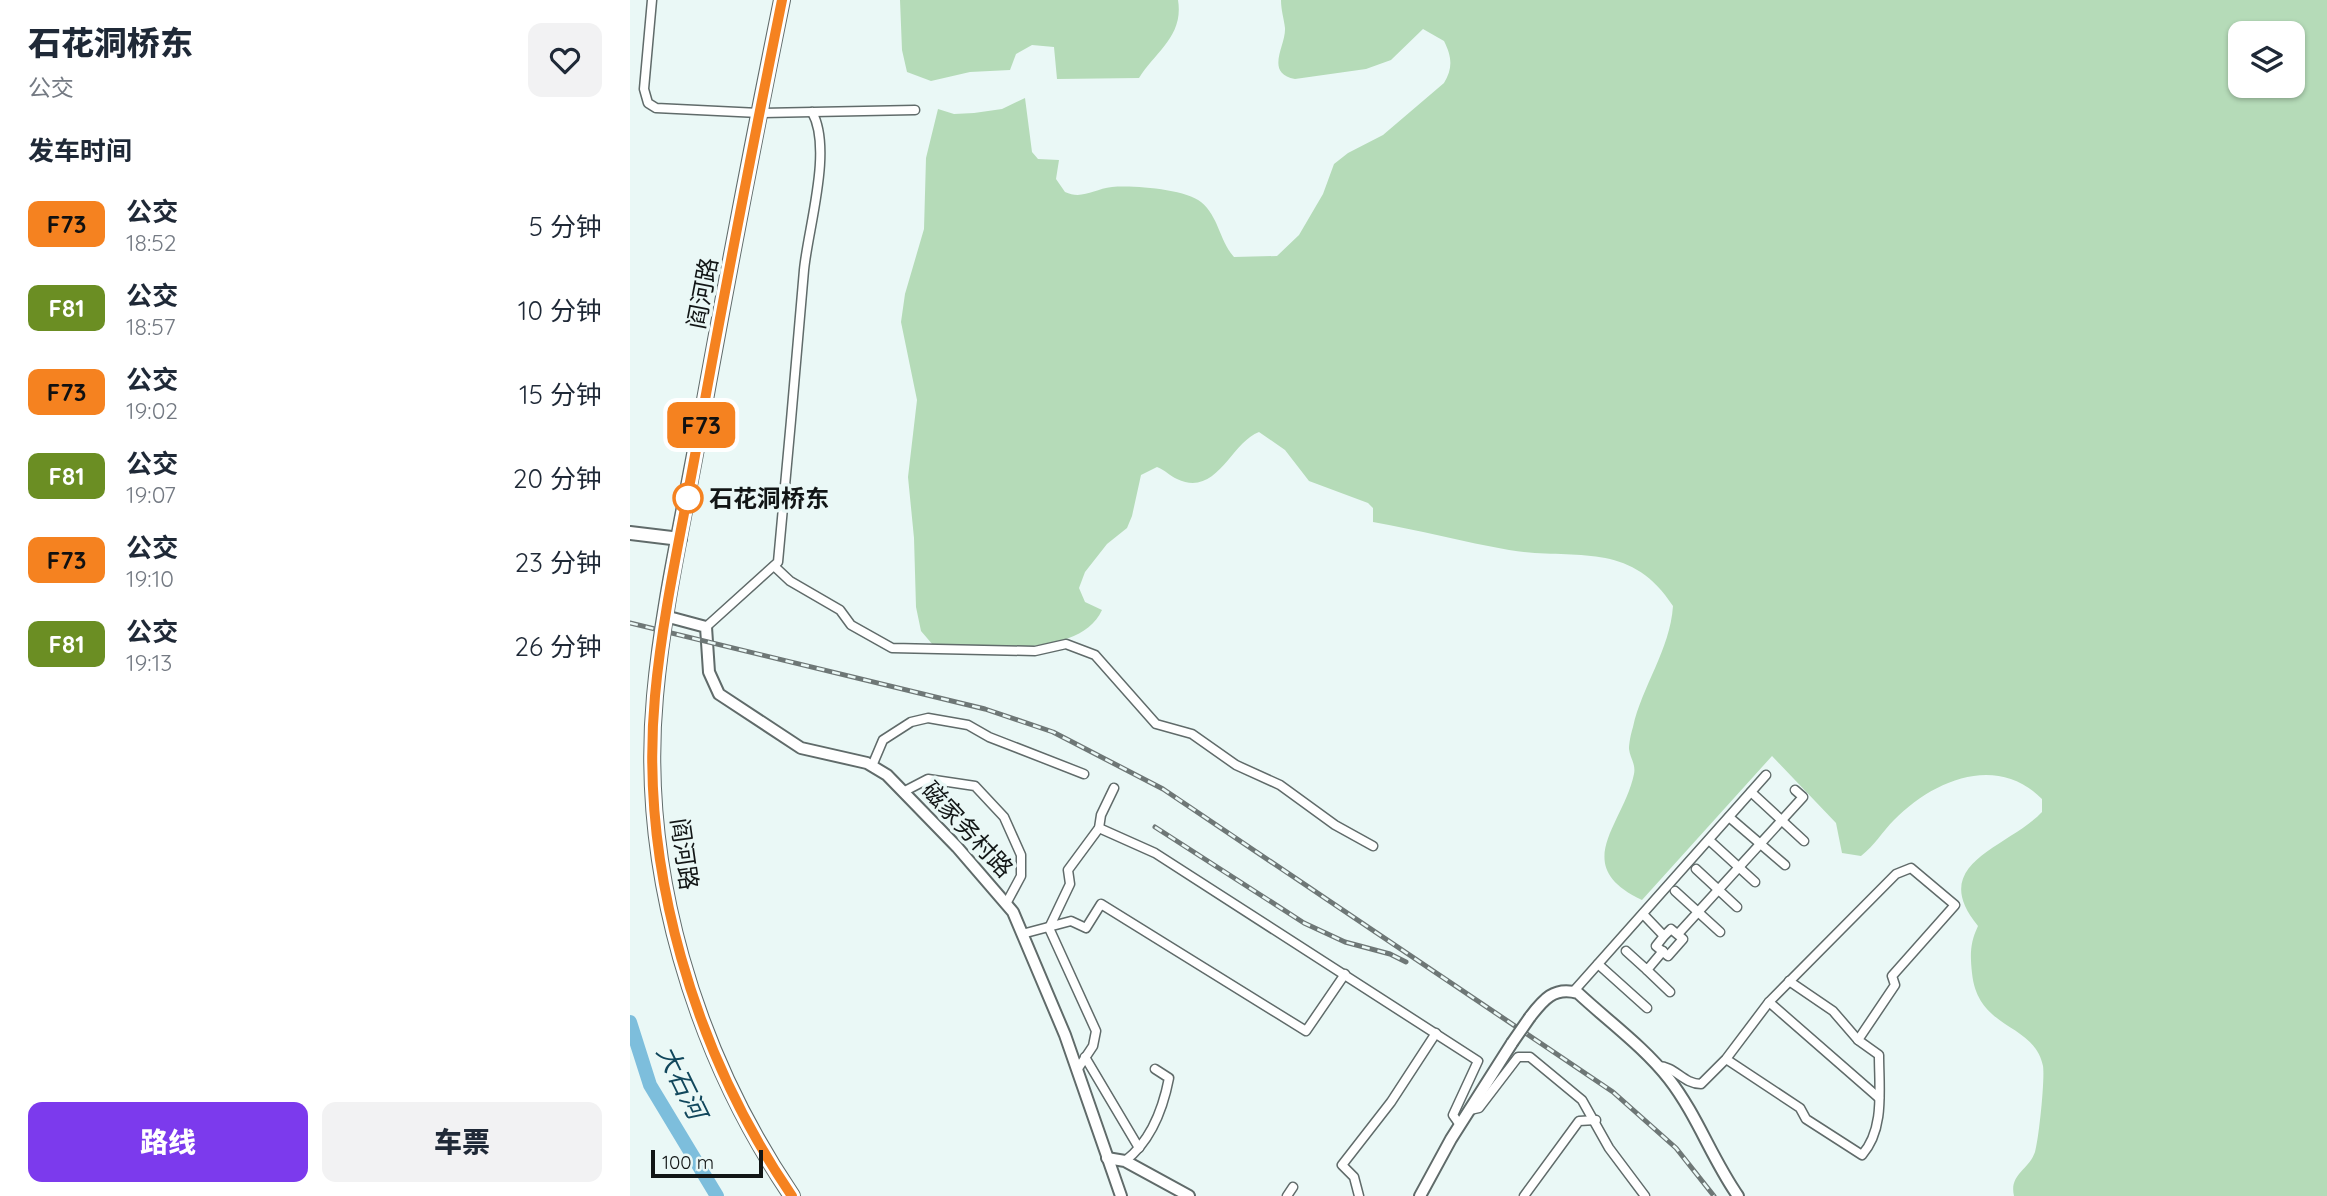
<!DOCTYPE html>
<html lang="zh">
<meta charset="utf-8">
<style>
body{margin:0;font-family:Quicksand,"Noto Sans SC",sans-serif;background:#f2f2f3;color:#1f2937;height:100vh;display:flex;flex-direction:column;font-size:26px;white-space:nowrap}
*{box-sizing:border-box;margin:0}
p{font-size:23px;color:#747a83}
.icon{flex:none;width:38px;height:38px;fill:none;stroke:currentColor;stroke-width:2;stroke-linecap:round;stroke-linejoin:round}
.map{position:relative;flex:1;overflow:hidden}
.sheet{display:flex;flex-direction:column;background:#fff;width:630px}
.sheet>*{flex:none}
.badge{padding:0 14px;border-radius:10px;font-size:24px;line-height:46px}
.fabs{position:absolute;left:1598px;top:21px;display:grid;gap:14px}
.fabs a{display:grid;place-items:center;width:77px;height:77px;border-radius:14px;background:#fff;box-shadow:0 2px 5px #0004;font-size:35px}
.scale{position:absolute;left:21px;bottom:18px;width:112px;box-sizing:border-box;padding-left:7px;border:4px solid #121616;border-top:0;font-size:19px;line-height:24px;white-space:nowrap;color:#121616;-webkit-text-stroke:5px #eaf8f6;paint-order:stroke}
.map>.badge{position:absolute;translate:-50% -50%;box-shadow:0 0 0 4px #fff}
h2{padding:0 28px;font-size:26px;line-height:63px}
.round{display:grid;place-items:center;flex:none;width:74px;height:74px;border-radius:14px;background:#f2f2f3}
.summary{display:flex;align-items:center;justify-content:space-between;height:119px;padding:0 28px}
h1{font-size:33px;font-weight:800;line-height:52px}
.action{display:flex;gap:14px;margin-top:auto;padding:14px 28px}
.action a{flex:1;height:80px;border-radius:14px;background:#7c3aed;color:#fff;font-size:28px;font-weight:800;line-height:80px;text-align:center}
.action a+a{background:#f2f2f3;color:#1f2937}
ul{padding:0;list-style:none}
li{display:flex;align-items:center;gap:21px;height:84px;padding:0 28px}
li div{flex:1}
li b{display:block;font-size:26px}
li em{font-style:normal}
li .badge{min-width:77px;font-weight:700;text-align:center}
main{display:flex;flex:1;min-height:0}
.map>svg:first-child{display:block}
</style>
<main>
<section class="sheet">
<div class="summary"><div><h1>石花洞桥东</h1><p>公交</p></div><a class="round"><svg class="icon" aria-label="heart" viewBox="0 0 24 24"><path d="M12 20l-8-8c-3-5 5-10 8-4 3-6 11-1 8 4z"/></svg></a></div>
<h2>发车时间</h2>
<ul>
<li><span class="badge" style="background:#f58220;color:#111">F73</span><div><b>公交</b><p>18:52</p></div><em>5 分钟</em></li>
<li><span class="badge" style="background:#6b8e23;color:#fff">F81</span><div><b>公交</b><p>18:57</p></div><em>10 分钟</em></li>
<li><span class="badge" style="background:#f58220;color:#111">F73</span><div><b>公交</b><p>19:02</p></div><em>15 分钟</em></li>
<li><span class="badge" style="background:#6b8e23;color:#fff">F81</span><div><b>公交</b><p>19:07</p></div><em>20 分钟</em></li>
<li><span class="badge" style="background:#f58220;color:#111">F73</span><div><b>公交</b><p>19:10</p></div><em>23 分钟</em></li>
<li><span class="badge" style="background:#6b8e23;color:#fff">F81</span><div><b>公交</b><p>19:13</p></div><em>26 分钟</em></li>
</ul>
<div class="action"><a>路线</a><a>车票</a></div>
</section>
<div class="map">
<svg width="1697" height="1196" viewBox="0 0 1697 1196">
<rect width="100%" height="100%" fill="#eaf8f6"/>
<g fill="#b5dbb8" fill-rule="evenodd">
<path d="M270,0H548C554,36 525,52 509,78L427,79L424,47L402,45L386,54L380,70L340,72L301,81L277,72L272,50Z"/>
<path d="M651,0H1697V1196H1384C1379,1174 1398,1171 1405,1152C1409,1138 1415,1079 1413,1066C1404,1022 1348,1031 1342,973C1340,954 1340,943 1348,926C1296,863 1378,848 1412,812V799C1367,753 1303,780 1264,820C1252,832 1245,845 1231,856L1212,853L1206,823L1142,756L1012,900C939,865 993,826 1004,774C1006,764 1000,758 999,749C999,743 1001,733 1003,727C1012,686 1040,650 1043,606C1000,539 943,561 879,550C834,542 789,530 743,522V508L738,503L679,481L655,450L629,432C601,442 587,498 547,479C540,476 535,470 527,467L511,475L502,516L497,528L477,544L455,572L449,588L455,602L472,610C449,660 348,646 303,645L291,631L286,607L284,538L278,477L287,400L271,322L275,294L294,229L296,158L308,109L324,114L344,113L372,109L395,98L402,152L408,159L429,160L426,179L435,192C452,200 464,189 482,187C503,185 555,189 571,202C589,217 589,240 604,257L647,256L669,235L693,194L704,164L718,153L753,135L814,83C823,68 822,57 814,41L793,29L761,60L736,69L665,79C634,73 656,46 655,28C654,19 651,10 651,0ZM1610,33H1662V86H1610Z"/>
</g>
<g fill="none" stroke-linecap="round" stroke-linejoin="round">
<path stroke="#7dbedc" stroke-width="14" d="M0,1022L20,1085L87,1196"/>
<defs>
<g id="minor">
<path d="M22,0L14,89L18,103L26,108L129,113L285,110"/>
<path d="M144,566L160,581L210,610L221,625L262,648L405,651L436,644L465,655L526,724L562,734L606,765L650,785L705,825L743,846"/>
<path d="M76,627L148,562C157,465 166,367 174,270C178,228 203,149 182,112"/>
<path d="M242,766L253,740L281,722L298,718L338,725L359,737L454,774"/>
<path d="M273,792L298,779L345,786L374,817L391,855V876L377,902"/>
<path d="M1121,792L1174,841"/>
<path d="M1099,817L1155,865"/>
<path d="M469,828L525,853L848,1061L823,1115L830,1125"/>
<path d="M1079,840L1125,882"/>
<path d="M1066,869L1107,907"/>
<path d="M1045,891L1090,932"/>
<path d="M1013,914L1034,936L1041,929L1053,939L1038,956L1026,946L1034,936"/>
<path d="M392,934L441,921L456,928L471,904L676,1031L715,974"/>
<path d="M1048,934L1173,797L1165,790"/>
<path d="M996,951L1017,970L1033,951"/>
<path d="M968,964L1017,1008"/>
<path d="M1017,970L1040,992"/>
<path d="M1159,981L1203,1011L1228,1040"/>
<path d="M943,992L1136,775"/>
<path d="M1139,1002L1249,1098"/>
<path d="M455,1057L509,1148"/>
<path d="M1028,1066C1045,1066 1053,1084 1071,1084L1096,1059L1139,1002L1266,874L1281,868L1325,905L1262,976L1265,985L1228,1040L1249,1055C1249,1089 1255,1129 1232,1155L1176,1119L1170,1108L1096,1059"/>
<path d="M447,1070L463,1046L466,1031L419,928L440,884L438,870L469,828L471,815L484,788"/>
<path d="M840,1110L849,1108L888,1057H900L952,1100L979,1148L1015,1196"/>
<path d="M495,1161C521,1141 533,1109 539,1078L525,1069"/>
<path d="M657,1196L663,1187"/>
<path d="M729,1196L724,1177L712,1165L761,1102L806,1033"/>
<path d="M894,1196L949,1121L966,1120"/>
</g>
<g id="tertiary">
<path d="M35,616L76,627L79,672L89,694L171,748L237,763L257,775L327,847L383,912L435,1035L491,1196"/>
<path d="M900,1017C913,1000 924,986 948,993C978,1021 1014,1047 1039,1079C1067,1115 1082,1159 1108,1196"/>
<path d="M477,1158L495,1161L559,1196"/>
<path d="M790,1196L821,1139L882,1043"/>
</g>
<path id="primary" d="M0,533L50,539"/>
<path id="trunk" d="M152,0C123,142 96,284 70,427C54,516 33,606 25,696C9,870 65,1053 162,1196"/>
</defs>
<use href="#minor" stroke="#606b6a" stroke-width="11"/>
<use href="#tertiary" stroke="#606b6a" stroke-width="14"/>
<use href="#primary" stroke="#606b6a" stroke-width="16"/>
<use href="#trunk" stroke="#606b6a" stroke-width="18"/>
<use href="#minor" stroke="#fff" stroke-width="8"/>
<use href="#tertiary" stroke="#fff" stroke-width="10"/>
<use href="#primary" stroke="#fff" stroke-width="12"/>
<use href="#trunk" stroke="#fff" stroke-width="14"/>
<defs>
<g id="rail">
<path d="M0,623L355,709L423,732L533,789L983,1092L1046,1148L1084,1196"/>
<path d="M525,827L674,923L715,942L760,954L776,962"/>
</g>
</defs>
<use href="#rail" stroke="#6e7776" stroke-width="5"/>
<use href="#rail" stroke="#eaf8f6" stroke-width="2.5" stroke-dasharray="8" stroke-linecap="butt"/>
<defs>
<path id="tertiary-bridge" d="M882,1043L900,1017"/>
</defs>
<use href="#tertiary-bridge" stroke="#606b6a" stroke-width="14" stroke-linecap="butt"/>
<use href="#tertiary-bridge" stroke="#fff" stroke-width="10"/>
</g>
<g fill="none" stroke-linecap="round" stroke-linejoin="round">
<defs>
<path id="line" d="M152,0C123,144 95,288 69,433C54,520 33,608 25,696C9,869 65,1054 162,1196"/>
</defs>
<use href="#line" stroke="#fff" stroke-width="16"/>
<use href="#line" stroke="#f58220" stroke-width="10"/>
</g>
<circle fill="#fff" stroke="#f58220" stroke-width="3.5" cx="58" cy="498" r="14"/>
<g text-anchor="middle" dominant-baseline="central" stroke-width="7" stroke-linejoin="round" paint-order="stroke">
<g font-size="24" fill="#121616" stroke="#eaf8f6">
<text transform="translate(72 293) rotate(-79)">阎河路</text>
<text transform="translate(338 829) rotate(47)">磁家务村路</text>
<text transform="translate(55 854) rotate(82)">阎河路</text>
</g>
<g font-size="24" font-weight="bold" fill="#121616" stroke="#eaf8f6" text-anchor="start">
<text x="79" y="498">石花洞桥东</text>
</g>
<g font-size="26" font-style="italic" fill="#11475c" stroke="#eaf8f6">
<text transform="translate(52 1082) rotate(64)">大石河</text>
</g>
</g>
</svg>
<div class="fabs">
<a><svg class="icon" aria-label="layers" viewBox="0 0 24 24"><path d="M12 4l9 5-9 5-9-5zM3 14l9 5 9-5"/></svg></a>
</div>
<div class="scale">100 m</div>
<b class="badge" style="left:71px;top:425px;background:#f58220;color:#111">F73</b>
</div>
</main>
